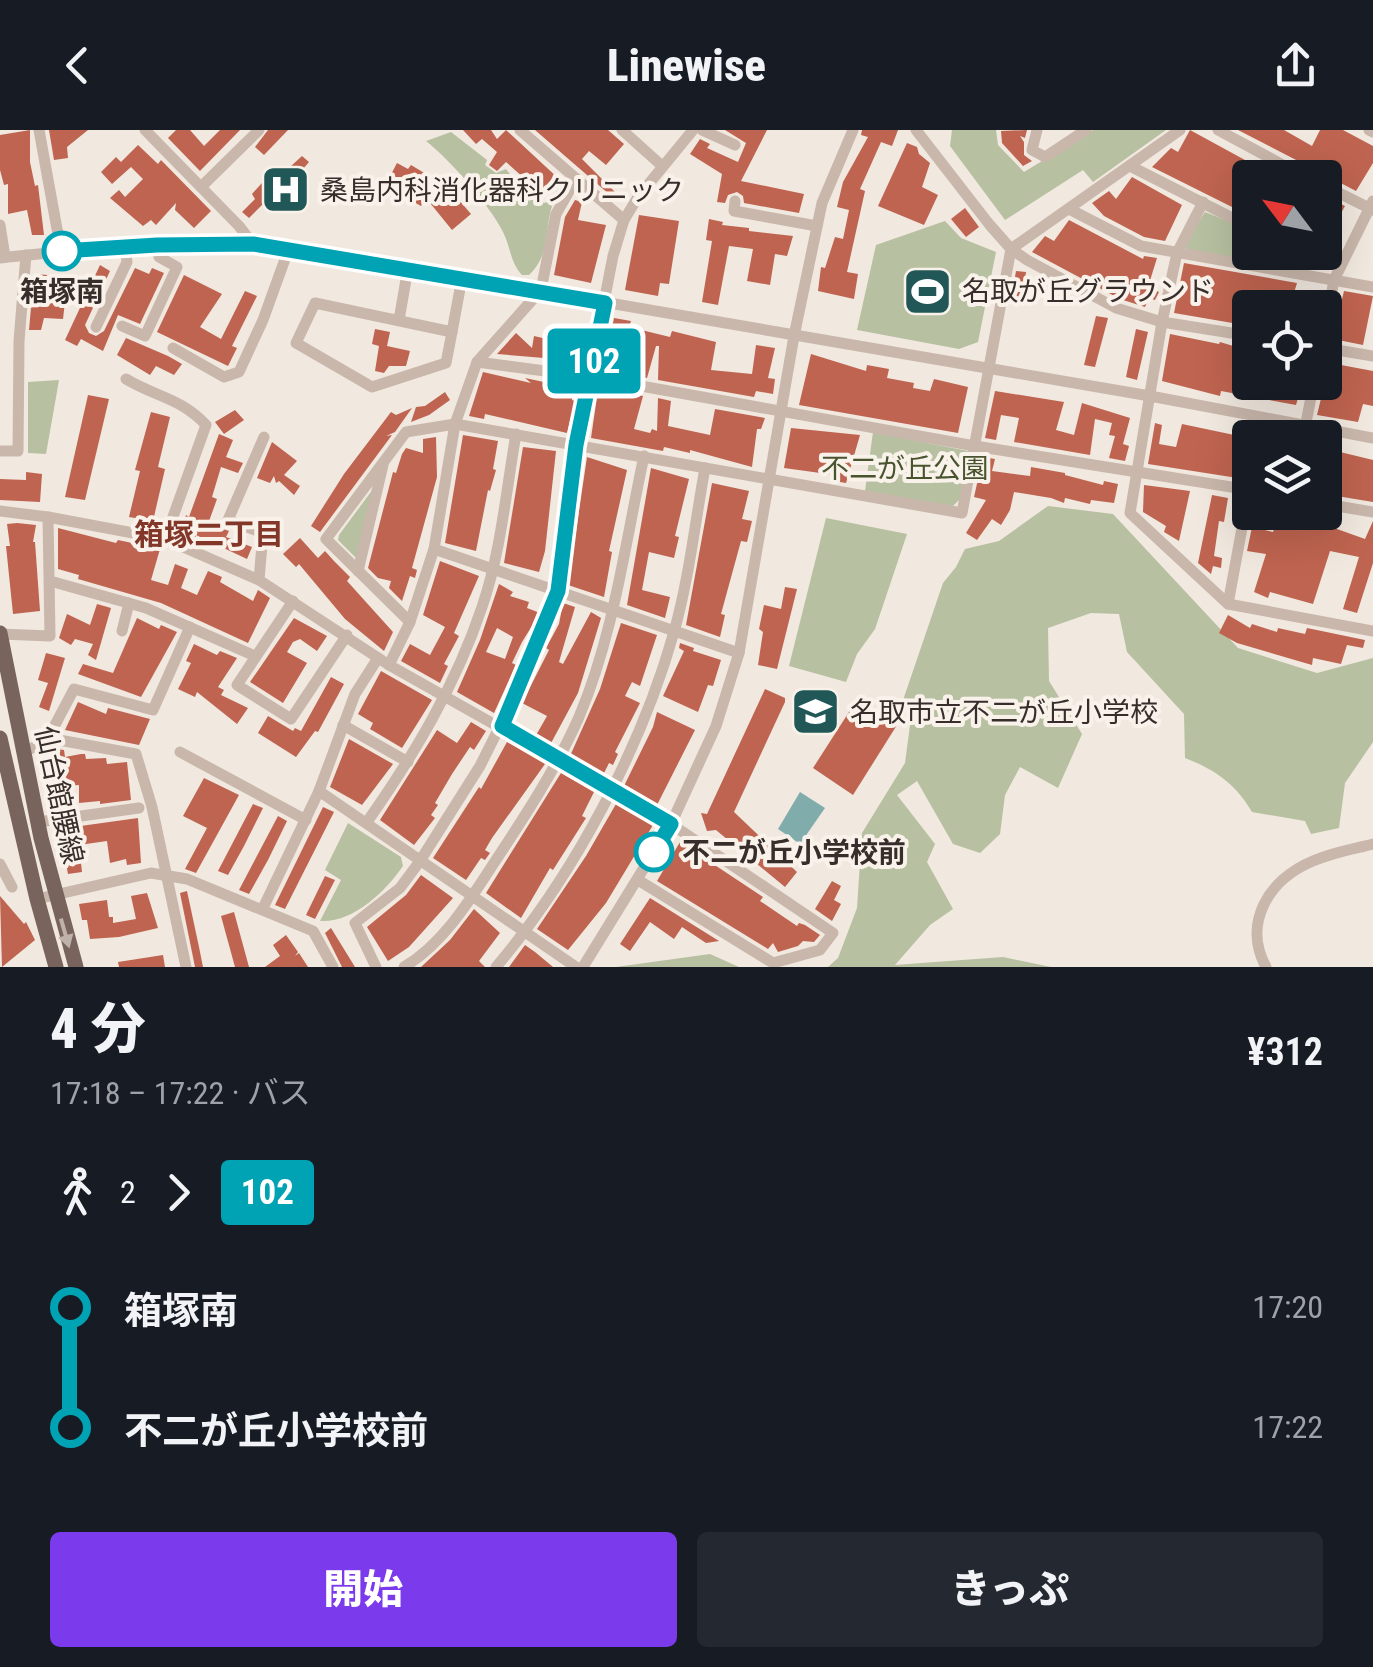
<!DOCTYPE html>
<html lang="ja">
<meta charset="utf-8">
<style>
body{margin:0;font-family:"Roboto Condensed","Noto Sans JP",sans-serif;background:#242831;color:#f1f3f6;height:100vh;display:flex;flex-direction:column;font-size:38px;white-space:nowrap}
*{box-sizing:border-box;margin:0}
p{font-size:32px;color:#9ea1a6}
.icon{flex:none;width:55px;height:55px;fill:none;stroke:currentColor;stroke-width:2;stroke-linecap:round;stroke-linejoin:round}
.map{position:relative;height:837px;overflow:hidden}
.details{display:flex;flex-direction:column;background:#171b24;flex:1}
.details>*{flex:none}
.badge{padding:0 20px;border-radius:8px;font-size:35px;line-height:65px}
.needle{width:65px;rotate:302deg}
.controls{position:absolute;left:1232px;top:30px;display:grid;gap:20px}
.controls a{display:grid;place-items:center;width:110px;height:110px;border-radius:10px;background:#171b24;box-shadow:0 10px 40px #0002;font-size:50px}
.map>.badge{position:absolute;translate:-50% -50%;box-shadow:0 0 0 5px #fff}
.legs{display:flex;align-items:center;gap:15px;height:110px;padding:0 50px;font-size:32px}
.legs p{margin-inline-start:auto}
.head{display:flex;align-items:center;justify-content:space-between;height:170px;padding:0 50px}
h1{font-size:55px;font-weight:800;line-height:75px}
.cta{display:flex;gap:20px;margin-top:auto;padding:20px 50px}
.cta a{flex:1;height:115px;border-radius:10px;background:#7c3aed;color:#fff;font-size:40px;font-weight:800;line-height:115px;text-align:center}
.cta a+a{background:#242831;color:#f1f3f6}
ul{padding:0 50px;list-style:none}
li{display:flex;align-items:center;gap:35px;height:120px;font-size:38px}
li i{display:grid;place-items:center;width:15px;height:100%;margin:0 12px;background:currentColor}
li i::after{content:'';width:25px;height:25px;margin:-12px;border:8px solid;border-radius:50%;background:#171b24}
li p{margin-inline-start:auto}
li:first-child i{background:linear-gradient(#0000 50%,currentColor 0)}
li:last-child i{background:linear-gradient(currentColor 50%,#0000 0)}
header{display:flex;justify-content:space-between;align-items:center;height:130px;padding:0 50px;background:#171b24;font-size:45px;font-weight:800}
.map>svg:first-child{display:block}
</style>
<header><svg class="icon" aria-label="back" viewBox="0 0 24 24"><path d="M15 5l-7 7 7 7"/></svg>Linewise<svg class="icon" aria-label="share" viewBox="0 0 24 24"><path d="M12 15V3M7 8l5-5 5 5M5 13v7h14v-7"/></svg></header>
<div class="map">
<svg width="1373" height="837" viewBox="0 0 1373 837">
<rect width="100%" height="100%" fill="#f1e8df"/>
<g fill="#b7c0a0">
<path d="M952,0H996L998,15L1024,42L1093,0H1166L1093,52L1083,40L1005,90L950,16Z"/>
<path d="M451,2L487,30L485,35L496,43L506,39L529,69L545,73L564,54C559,63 552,72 550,84C545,107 548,127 529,145H522C510,132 511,118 503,102C489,74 450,30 426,11Z"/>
<path d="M1205,82L1250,100V122L1266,123L1257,133L1187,119L1184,115Z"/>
<path d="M945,91L961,108L996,122L978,212L959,219L857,200L876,115Z"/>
<path d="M59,250L46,324L28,323V252Z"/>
<path d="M873,302L968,321L961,368L952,377L865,361Z"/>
<path d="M376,355L357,429L338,410L339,405Z"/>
<path d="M1048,376L1113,384L1238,518L1317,543L1373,528V612L1345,653L1339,698L1311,704L1305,691L1252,682C1236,654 1214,639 1185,628L1184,584L1127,522L1119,484L1091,483L1048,498L1049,551L1082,604L1058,658L1020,637L1005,665L1000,704L980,723L953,714L917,651L897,665L935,714L927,732L953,779L930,795L895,835L1003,827L1051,837H828L838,828L857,778L862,703L905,633L911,588L900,579L943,453L956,437L965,419L999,411Z"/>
<path d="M826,388L907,404L875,499L857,524L846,552L789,536Z"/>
<path d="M348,693L401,727L403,736C385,762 353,793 320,791L341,750L325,740Z"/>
<path d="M710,824L739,837H616Z"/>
</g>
<path fill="#80adac" d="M800,662L825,678L800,714L778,699Z"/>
<g fill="#bf6450" fill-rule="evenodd">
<path d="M30,0V32L35,56L38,55L44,105H32L27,80L8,84V54L4,55L0,40V5Z"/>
<path d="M49,0H88L67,17L68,28L54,30Z"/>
<path d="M176,0H190L204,16L220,0H240L200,41L168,8Z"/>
<path d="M268,0H288L264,25L255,17Z"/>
<path d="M463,0H491L497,9L506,0L559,49L540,70L523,53L525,49L506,32L497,41L489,35L497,22L482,9L476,14Z"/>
<path d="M535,0H608L624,14L606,35L589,21L582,29L620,67L617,71Z"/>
<path d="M725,0H767L741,51L804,64L799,83L744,73L743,66L737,62L728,65L725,73L717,72L722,44L690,24L700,9L710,14L707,18L738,32L746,13Z"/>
<path d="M862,0H898L892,16L881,12L860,59L865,61L847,142L858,144L854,169L818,161L821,137L825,138L835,107L843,109L849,80L837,77L843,52L868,7L861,5Z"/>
<path d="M1027,0L1025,8L1020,6L1024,12V25L1032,31L1023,36L1002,13L1001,1Z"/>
<path d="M1190,0L1278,48H1250V86L1152,37L1171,18L1178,22Z"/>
<path d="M1238,0H1284L1312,16L1320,0H1343L1373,16V33L1356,61Z"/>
<path d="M907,13L917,17L919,24L930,33L922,57L938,65L924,95L878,76Z"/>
<path d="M138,15L158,34L161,30L211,81L194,98L175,80L176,73L156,95L151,90L143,96L110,68L119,60L125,67L143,49L131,37L112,54L101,42L116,27L121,32Z"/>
<path d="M302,26L309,32L268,80L262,75L249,88L242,82L255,69L252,64L271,43L278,48Z"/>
<path d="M397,33L408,39L411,35L426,44L422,56L436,65L446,55L471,84L452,100L426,68L421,76L385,56Z"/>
<path d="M1132,47L1182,75L1165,111L1144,107L1104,86L1092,73L1109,61L1116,69Z"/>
<path d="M1325,66L1345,76L1325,113Z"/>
<path d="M575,70L582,72L578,90L606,95L591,153L554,145L565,87Z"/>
<path d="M965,78L979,97L966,107L951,89Z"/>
<path d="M639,85L679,91L669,154L660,153L658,166L625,160Z"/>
<path d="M709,89L723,92L722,95L749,98V101L793,106L787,126L775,124L770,155L747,151L753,119L729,116L718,175L702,172L712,111L706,110Z"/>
<path d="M1069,90L1143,129L1144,126L1157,128L1148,157L1159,162L1155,170L1149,168L1145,177L1120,169L1032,122L1045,106L1054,111Z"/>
<path d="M1276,122H1319L1326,126L1319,138L1292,127L1288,132L1274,130Z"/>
<path d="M1184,133L1297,153L1291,173L1263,166L1260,178H1250V196L1174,183Z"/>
<path d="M100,135L110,141L85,195L89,203L96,206L104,201L135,138L149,144L152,138L164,143L140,194L118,185L103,221L81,209L77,216L65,210Z"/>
<path d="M1016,141L1026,142L1022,173L1011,171Z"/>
<path d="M34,144L47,145L45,171L65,172L63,189L44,188L41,200H29Z"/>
<path d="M184,145L222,164L200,197L221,209L245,161L257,166L232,216L237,218L228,236L157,202Z"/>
<path d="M1344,161L1373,166L1363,215L1328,208L1334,202Z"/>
<path d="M1096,186L1108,188L1095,237L1084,235Z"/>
<path d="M614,188L631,191L629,197L670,207L672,201L716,212L711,240L752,244L756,215L775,218L768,248L775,249L773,264L756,261L754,267L658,250L659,216H656L647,248L604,240Z"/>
<path d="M375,199L390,202L387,216L410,221L406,236H389L384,243L375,241L379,216L372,214Z"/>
<path d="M1136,199L1148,202L1137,250L1126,247Z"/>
<path d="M516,203L532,218L534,206L547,209L544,228L497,224Z"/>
<path d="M1170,204L1219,214L1220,212L1250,221V252L1302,254L1296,275L1221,261L1220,266L1162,251Z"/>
<path d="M126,208L168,226L182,234L174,245L156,236L150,245L117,225Z"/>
<path d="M811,224L866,241L867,235L889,239L887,248L914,253L913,258L930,261L934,249L968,257L958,303L799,275Z"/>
<path d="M1325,232L1373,241V276L1363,274L1358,292L1317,285L1325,252Z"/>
<path d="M483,242L531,253L525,248L558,255L559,252L573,254L572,270L575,271L567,303L485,284L484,289L469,286Z"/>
<path d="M598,260L625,267L628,263L643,266L634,299L650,303L652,299L657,301L658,268L671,271L668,296L710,305L715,279L765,288L761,299H757L752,337L690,320V323L664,317L663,321L591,308Z"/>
<path d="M995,261L1064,272L1056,300L1074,305L1082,273L1130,288L1123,314L1129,316L1125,331L1109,328L1115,306L1109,305L1112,293L1095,289L1090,325L1014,312L1019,288L1001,285L996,310L985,308Z"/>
<path d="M445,262L450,270L429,285L411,292L416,277L425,276Z"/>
<path d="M88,265L109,269L85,370L65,367Z"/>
<path d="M412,278L395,302L386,306L392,305L320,402L311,396L344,344L391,282L396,285Z"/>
<path d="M235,280L244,290L224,304L215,292Z"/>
<path d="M151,282L170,287L158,337L165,339L153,391L129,387L140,341L135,340Z"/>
<path d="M1155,293L1162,295L1159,314L1176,317L1182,294L1239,306V301L1250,303V325L1244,349L1148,334Z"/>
<path d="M791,298L860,305L846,353L834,351L835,345L784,338Z"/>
<path d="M219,304L233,310L226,327L243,333L238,343L221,337L212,367L217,369L208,394L229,401L226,407L252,417L247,429L196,405L195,410L179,404L186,385L189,387Z"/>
<path d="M463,305L498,311L493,339L496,340L490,361L488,360L476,421L445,413Z"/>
<path d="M436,307L437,347L412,438L417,440L415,448L410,446L402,471L389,458L391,451L378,448L368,438L393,342L396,343L402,324L406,318L423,323V309Z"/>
<path d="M272,312L297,331L284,345L300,356L294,365L279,351L276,353L274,346L270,353L257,348Z"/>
<path d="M523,317L556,321L545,421L539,442L504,433Z"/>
<path d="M1336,321L1373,330V372L1331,365L1335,344L1325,342V328L1335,331Z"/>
<path d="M587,327L627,340L609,421L612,422L604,467L568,455Z"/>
<path d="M983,327L995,329L992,341L1030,346L1031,337L1065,343V345L1103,355L1104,351L1118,354L1114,373L1091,370L1090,374L1065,368L1064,373L1051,368L1014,362L1010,380L1001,395L992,389L977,410L966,403L986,370L974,367Z"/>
<path d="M651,338L689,349L675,406L679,407L674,428L649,422L642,460L670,467L665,488L627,475Z"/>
<path d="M26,342L42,344L40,372L0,370V349L26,350Z"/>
<path d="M712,353L749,361L742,389L752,391L747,412L741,411L721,484L725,485L720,507L686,495Z"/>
<path d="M1144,355L1190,361L1179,411L1164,402L1166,396L1143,382Z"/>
<path d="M1212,365L1228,368L1224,392L1219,391L1214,426L1222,428L1221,438L1213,436L1211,444L1198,433Z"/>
<path d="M1278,386L1299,394L1301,388L1323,394L1365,409L1373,391V433L1357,483L1343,479L1359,427L1330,421L1313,474L1270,462L1268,468L1254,462L1266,424L1247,421L1252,397L1273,402Z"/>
<path d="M17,393L36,395L33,412H35L40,481L13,484L6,416H10L7,394Z"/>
<path d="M58,398L116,413L118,410L160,419L151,450L168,455L175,434L188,439L181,458L197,465L208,441L222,447L220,452L253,471L258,460L270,468L248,513L161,473L78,449L79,445L58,439Z"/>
<path d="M300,408L318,428L325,421L334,431L350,447L347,451L393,502L384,521L345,489L299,434L296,437L283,424Z"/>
<path d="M440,431L479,446L454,503L459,506L444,534L448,536L440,553L401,531L410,514L430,525L445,497L423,485Z"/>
<path d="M499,454L513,462L510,466L529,472L527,478L540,483L522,512L512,533L516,535L494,583L457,562L480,510ZM497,498L513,507L505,529L486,522Z"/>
<path d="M785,457L797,459L777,539L758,535L763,502L759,499L764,475L781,479Z"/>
<path d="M563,473L575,477L559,532L563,534L591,482L601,488L578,563L550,615L535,607L547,586L522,573L549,520L546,518L559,494Z"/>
<path d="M97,474L111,478L96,530L88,525L93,514L75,509L71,515L59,508L67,484L90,495Z"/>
<path d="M1228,485L1250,498L1252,494L1277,502L1278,498L1305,504L1307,498L1365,510L1363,518L1347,515L1341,534L1313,528L1312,535L1237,513L1219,503Z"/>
<path d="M137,488L159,499L161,495L177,502L141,567L78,544L83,534L113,543Z"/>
<path d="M294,488L327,506L317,521L300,509L293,512L287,522L307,533L283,573L250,552Z"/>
<path d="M621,493L657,505L640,556L632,552L625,566L640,573L615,622L618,624L613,635L609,633L603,645L570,626L600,559Z"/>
<path d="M680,513L694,518L693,521L721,530L713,556L708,555L698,582L663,566L684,521L679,518Z"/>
<path d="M194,514L217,525L220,521L237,528L218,557L224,560L221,565L248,578L237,594L197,562L195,567L178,559L191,533L186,531Z"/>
<path d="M46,523L65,528L49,581L39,577L48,553L38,550Z"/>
<path d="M381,541L432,570L402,618L370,599L373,593L358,584Z"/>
<path d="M331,547L344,554L318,602L315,601L296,627L258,603L268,586L293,601L295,598L301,601Z"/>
<path d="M765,559L785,568V572L734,682L797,742L785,757L716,700L707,701L701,683L707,684Z"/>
<path d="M858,568L897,595L853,665L813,638Z"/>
<path d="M78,572L106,584L108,578L150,589L139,615L65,600Z"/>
<path d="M657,582L695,600L657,675L624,656L653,597Z"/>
<path d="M471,592L486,601L474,620L470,617L452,644L435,673L438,675L431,685L435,688L414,715L380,690L437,600L457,613Z"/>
<path d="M349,609L393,634L362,675L330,657Z"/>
<path d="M507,612L545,634L492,708L485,720L490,723L485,730L481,728L466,750L433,728L479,657L481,659Z"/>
<path d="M57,619L64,620L65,627L81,624H85L86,629L106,628L107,634L127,632L131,670L100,674V671L79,673V655L53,657L51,634Z"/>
<path d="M561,643L594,662L582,686L586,688L553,740L550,738L521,788L486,763Z"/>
<path d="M204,648L239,665L196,743L185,739L207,698L183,686Z"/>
<path d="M253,674L263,678L244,716L228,745L218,741Z"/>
<path d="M616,674L653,695L606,773L568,820L537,799L586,726Z"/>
<path d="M323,677L334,682L285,779L275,775Z"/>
<path d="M278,686L287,691L268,730L249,764L239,760Z"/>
<path d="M138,688L141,733L127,735L126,729L110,733L107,711L79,715L82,742L68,744L59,699Z"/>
<path d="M680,712L763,767L760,771L797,796L799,793L805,795L820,805L814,812L803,811L798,816L778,822L773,813L768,819L657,751Z"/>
<path d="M421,745L453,768L409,817L388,831L367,797L406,765Z"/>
<path d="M325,746L335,750L315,789L306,785Z"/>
<path d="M832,751L841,756L834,770L841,774L832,791L815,779Z"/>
<path d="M187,761L199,817L203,837H195L180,763Z"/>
<path d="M147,763L158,798L119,807L90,809L87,790H82L79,774L107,770L109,787H113V793L136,789L131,766Z"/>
<path d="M0,766L24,794L26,792L35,810L2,837Z"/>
<path d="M650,768L719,811L706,813L682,797L674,809L650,792L630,821L620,814Z"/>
<path d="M474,779L500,803L479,831L485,837H421L450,810Z"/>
<path d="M234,782L249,837H235L221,786Z"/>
<path d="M331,798L355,837H342L325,803Z"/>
<path d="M286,805L298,822L295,826L299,823L308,837H265L280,826L273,815Z"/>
<path d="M525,815L535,822L553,837H509Z"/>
<path d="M163,825L165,837H119L118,832Z"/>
</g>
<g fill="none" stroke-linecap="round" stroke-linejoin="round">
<g stroke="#c9b7ab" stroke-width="11">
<path d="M39,0L61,121"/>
<path d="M145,0L239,96L253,114"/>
<path d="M520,0L624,90"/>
<path d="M622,0L661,35"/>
<path d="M702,0L735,15"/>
<path d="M916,0L989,94L1011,119L1027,130L1116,178L1162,192L1250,206"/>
<path d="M1037,0L1032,20L1045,27L1086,0"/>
<path d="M1218,0L1307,48"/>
<path d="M1369,0L1373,2"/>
<path d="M1130,36L1250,97"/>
<path d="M1325,56L1373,80"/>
<path d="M201,57L259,0"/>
<path d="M735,71L734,81L817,96"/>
<path d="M1203,72L1177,123L1162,192L1130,383L1228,474L1373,501"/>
<path d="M1069,79L1141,116L1373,157"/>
<path d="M0,95L5,127"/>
<path d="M0,128C96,118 193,107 289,118L1150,266L1373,308"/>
<path d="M315,173L452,202L446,233L372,257L296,213Z"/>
<path d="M399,190L408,138"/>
<path d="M122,196L145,206L177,137L159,127L157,115"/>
<path d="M96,197L127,132L125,117"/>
<path d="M1325,199L1334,150L1373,71"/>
<path d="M452,202L462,148"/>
<path d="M173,218L224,247L239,242L263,190L289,118"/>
<path d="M1325,218L1373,226"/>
<path d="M477,232L591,247L975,316L1250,360"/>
<path d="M126,249C156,267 181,268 206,295L165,409"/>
<path d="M1303,308L1314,252"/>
<path d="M0,321H18L19,211L26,125"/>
<path d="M1325,374L1373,382"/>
<path d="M0,381L48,387L165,409L259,450L389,535L671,694L833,803L820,820L773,833L638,750"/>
<path d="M434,419L739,523"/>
<path d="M358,441L383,335"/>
<path d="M259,450L263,403L228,390L264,307"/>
<path d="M50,451L146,478L255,526"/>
<path d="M293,471L237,555L291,589L347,505"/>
<path d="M1228,474L1249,360"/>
<path d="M410,492L326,409L406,302L455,294L962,383L1011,119L1180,0"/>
<path d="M122,501L129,473"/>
<path d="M0,504L50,506L48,387"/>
<path d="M389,535L410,492L434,419L455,294L477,232L541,160L556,84L576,49"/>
<path d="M343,595L408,632"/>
<path d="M48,608L136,624L152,677L186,837"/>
<path d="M23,622L46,612L74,559L153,580L190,497"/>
<path d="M180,622L306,690"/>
<path d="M319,661L576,837"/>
<path d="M38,692L139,678"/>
<path d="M367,692C414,625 456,555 482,477C501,422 506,361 516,304"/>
<path d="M0,734L12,757"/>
<path d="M37,769L151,743L187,749L313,801L333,837"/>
<path d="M263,778L319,661L355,564L378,528"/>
<path d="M376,837L355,793L400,758L420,731L480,636L527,542L558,461L576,315L613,126L624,90L638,67L693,0"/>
<path d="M404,837C443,814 470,770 494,733C525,686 556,639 579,587C614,504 625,414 644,326"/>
<path d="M496,837C574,745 641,619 674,502C689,449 695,392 705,338"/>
<path d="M583,837L671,694L716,596L739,523L794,206L822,73L853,0"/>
<path d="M1266,837C1242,793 1269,749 1313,731C1331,723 1353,719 1373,714"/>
</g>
<g stroke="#78645c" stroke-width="15">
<path d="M0,503L41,708L76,837"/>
<path d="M0,608L37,769L56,837"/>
</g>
</g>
<defs><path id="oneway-solid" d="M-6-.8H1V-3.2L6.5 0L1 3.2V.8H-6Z" transform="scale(2.5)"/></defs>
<use fill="#bfb2ab" href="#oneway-solid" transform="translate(65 803) rotate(74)"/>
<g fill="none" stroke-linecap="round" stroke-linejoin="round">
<defs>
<path id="line-1" d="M62,121L157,115L253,114L605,173L576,315L558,461L502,596L671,694L654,722"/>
</defs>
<use href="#line-1" stroke="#fff" stroke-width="22"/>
<use href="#line-1" stroke="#00a3b4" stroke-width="15"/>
</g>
<defs>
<symbol id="hospital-square" viewBox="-11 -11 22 22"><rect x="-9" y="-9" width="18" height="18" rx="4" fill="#225757" stroke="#f9f2eb"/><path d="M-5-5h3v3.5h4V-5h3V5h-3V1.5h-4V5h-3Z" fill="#fff"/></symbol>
<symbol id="stadium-square" viewBox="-11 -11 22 22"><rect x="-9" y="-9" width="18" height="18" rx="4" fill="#225757" stroke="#f9f2eb"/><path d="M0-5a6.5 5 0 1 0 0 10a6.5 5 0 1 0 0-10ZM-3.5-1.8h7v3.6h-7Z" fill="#fff"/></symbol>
<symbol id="school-square" viewBox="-11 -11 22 22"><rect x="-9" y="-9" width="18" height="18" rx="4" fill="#225757" stroke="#f9f2eb"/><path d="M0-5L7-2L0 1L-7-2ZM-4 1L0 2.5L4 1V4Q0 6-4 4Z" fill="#fff"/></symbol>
</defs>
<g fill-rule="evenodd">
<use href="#hospital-square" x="258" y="32" width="55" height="55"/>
<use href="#stadium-square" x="900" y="134" width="55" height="55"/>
<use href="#school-square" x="788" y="554" width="55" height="55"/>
</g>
<g fill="#fff" stroke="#00a3b4" stroke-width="5">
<circle cx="62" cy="121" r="18"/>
<circle cx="654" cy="722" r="18"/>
</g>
<g text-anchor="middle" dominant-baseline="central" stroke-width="8" stroke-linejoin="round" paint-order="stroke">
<g font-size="28" fill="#372d2a" stroke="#f9f2eb" text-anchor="start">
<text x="320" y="60">桑島内科消化器科クリニック</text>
<text x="962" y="161">名取が丘グラウンド</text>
<text x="850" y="582">名取市立不二が丘小学校</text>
</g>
<g font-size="28" font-weight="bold" fill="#372d2a" stroke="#f9f2eb">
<text x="62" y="161">箱塚南</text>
<text x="682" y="722" text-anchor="start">不二が丘小学校前</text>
</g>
<g font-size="28" fill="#49542f" stroke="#f9f2eb">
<text x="905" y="338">不二が丘公園</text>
</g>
<g font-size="28" fill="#372d2a" stroke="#f9f2eb">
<text transform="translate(59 665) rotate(78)">仙台館腰線</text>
</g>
<g font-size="30" font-weight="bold" fill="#823728" stroke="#f9f2eb">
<text x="209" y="404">箱塚二丁目</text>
</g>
</g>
</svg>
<div class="controls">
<a><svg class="needle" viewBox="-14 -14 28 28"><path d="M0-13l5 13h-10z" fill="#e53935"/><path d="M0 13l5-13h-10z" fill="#9ea1a6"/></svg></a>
<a><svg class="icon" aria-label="locate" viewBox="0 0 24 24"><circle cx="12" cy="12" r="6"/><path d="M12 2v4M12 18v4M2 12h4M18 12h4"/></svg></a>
<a><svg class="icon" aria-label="layers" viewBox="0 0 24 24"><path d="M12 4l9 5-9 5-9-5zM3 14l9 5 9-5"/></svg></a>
</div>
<b class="badge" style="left:594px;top:231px;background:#00a3b4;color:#fff">102</b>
</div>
<section class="details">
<div class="head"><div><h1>4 分</h1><p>17:18 – 17:22 · バス</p></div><b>¥312</b></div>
<div class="legs"><svg class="icon" aria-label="walk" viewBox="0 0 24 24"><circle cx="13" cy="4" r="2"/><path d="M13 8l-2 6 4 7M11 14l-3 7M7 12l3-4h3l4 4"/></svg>2<svg class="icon" aria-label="forward" viewBox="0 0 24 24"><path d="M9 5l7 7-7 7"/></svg><b class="badge" style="background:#00a3b4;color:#fff">102</b></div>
<ul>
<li><i style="color:#00a3b4"></i><b>箱塚南</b><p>17:20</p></li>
<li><i style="color:#00a3b4"></i><b>不二が丘小学校前</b><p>17:22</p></li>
</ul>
<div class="cta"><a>開始</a><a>きっぷ</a></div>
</section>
